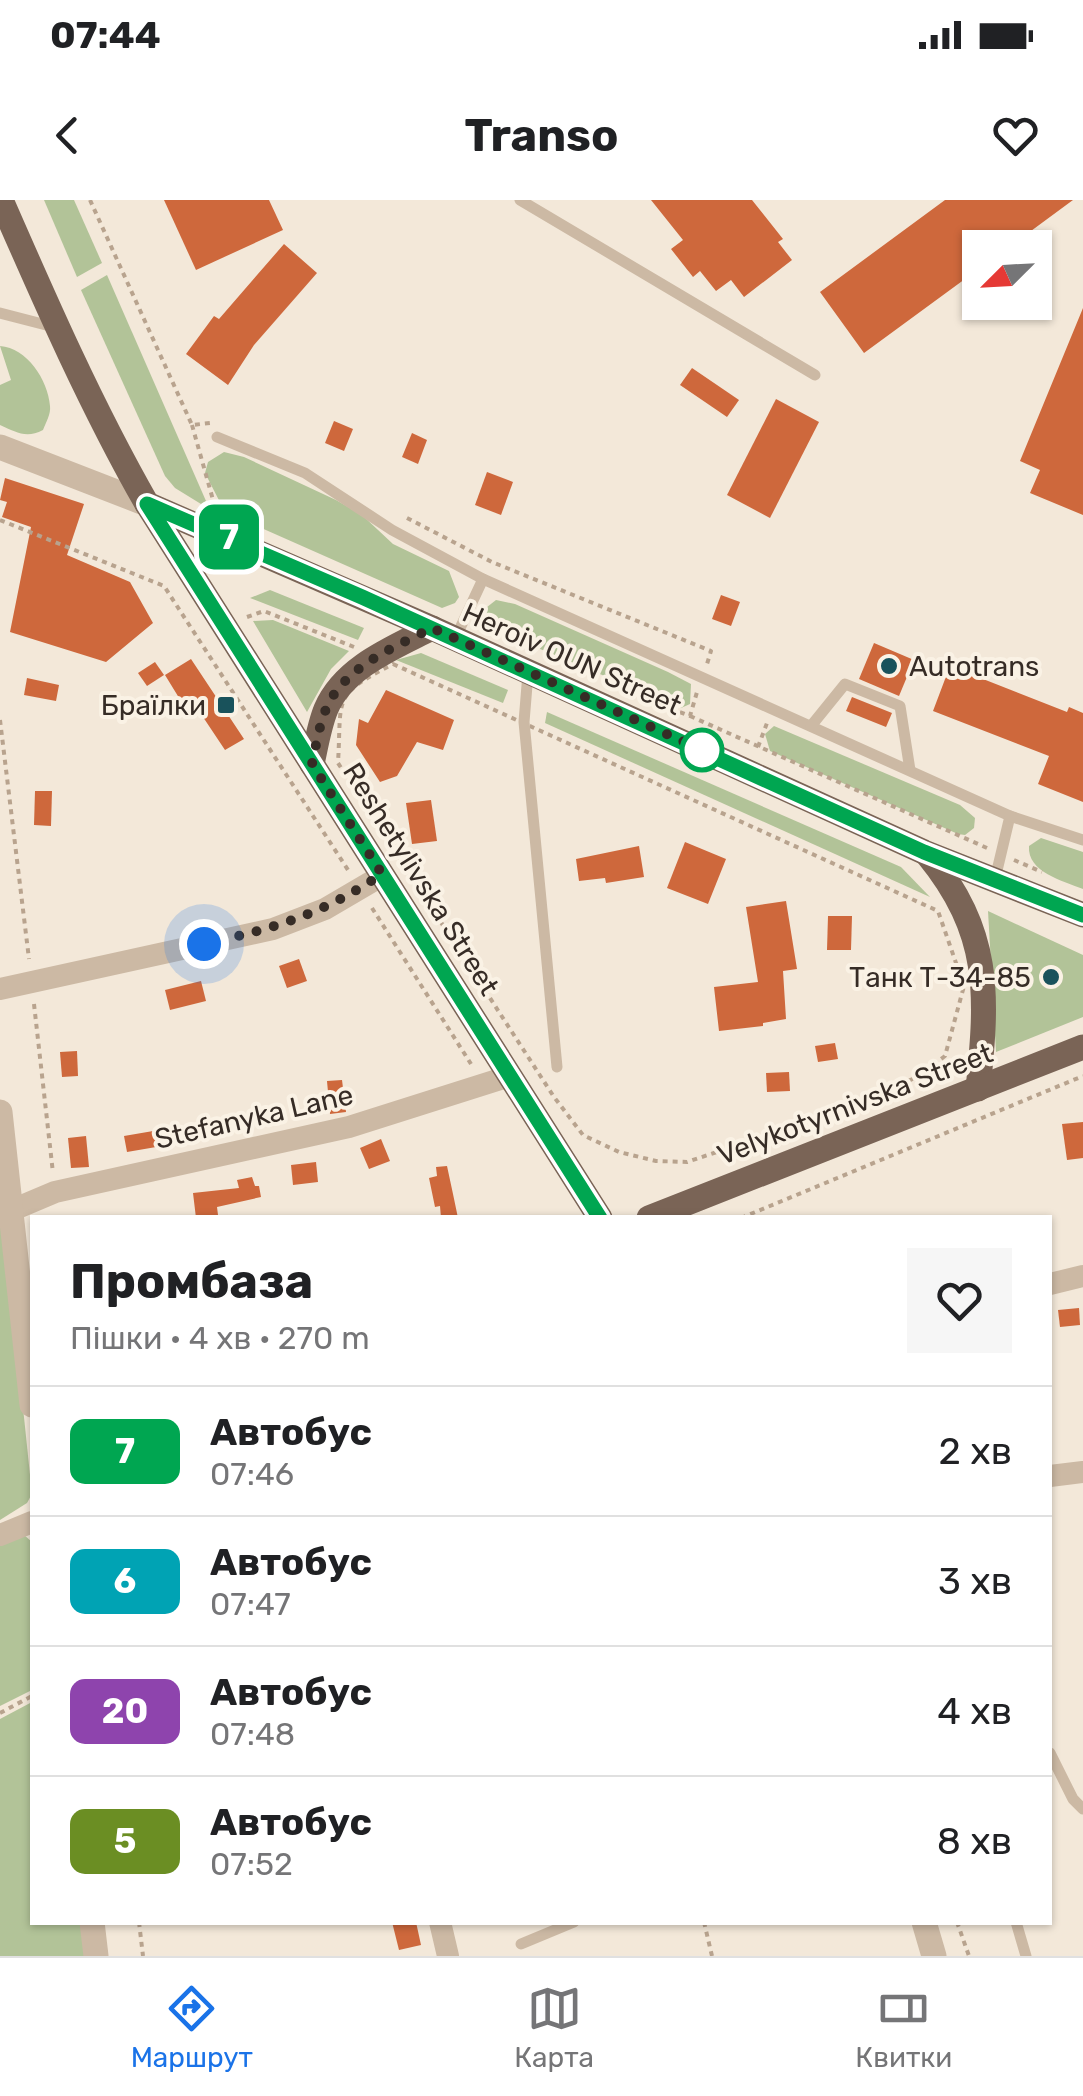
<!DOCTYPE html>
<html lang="uk">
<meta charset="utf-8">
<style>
body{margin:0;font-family:Rubik,sans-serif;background:#f6f6f6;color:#202124;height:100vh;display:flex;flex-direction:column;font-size:38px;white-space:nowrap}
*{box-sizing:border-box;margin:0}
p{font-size:32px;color:#757577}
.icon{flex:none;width:55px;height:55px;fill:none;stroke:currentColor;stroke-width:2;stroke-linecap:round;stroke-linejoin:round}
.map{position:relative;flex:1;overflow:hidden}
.details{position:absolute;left:30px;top:1015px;width:1022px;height:710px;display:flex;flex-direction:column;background:#fff;border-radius:0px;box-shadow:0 2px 8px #0004}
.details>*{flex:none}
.badge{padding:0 20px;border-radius:15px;font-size:35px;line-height:65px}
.needle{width:65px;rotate:246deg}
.buttons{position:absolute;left:962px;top:30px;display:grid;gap:20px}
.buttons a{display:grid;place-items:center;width:90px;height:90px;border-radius:0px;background:#fff;box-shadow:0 2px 8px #0004;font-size:50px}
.you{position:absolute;width:50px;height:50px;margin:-25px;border:8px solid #fff;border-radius:50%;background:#1a73e8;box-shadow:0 0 0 15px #1a73e833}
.map>.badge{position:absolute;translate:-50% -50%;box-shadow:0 0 0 5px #fff}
.round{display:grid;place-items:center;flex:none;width:105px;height:105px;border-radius:0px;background:#f6f6f6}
.headline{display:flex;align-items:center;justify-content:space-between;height:170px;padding:0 40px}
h1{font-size:48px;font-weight:700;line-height:75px}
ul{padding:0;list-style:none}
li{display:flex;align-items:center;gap:30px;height:130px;padding:0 40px;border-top:2px solid #e0e0e0}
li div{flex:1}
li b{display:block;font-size:38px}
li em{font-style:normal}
li .badge{min-width:110px;font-weight:700;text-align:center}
.status{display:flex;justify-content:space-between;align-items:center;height:70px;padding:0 50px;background:#fff;direction:ltr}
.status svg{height:28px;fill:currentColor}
header{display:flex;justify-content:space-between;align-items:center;height:130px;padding:0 40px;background:#fff;font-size:45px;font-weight:700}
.menu{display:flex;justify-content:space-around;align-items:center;height:140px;border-top:2px solid #e0e0e0;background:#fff;font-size:28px;color:#757577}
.menu a{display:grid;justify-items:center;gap:5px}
.menu .on{color:#1a73e8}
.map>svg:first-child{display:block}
</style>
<div class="status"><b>07:44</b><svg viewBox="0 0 49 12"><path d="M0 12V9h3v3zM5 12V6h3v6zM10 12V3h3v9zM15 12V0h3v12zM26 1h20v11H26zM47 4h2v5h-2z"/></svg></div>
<header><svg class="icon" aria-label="back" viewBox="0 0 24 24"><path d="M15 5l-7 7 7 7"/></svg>Transo<svg class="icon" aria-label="heart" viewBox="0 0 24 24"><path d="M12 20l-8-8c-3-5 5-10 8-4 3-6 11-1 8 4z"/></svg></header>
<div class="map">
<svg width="1083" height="1756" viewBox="0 0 1083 1756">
<rect width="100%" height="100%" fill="#f3e8d9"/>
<g fill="#b2c398">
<path d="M44,0H74L102,63L77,77Z"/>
<path d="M107,75L206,301L201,304L175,288L165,276L81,90Z"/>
<path d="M0,146C27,148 48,180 50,206C51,214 46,222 43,230C26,239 16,232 0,225V185L11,180Z"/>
<path d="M224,252L244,257L336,300L362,315L393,344L449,371L459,397L455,403L442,408L225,312L205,273L208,262Z"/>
<path d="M270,390L364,428L358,440L250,398Z"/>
<path d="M496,400L515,404L668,472L691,484L690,504L681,508L485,426L481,420L482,411Z"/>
<path d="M273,420L349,451L331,469L307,512L253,421Z"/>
<path d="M421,453L508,490L503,503L396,460Z"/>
<path d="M547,512L901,667L930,697L545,523Z"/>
<path d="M774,526L960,605L975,618L974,628L965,635L958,634L770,551L765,534Z"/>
<path d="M1041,638L1083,652V689C1063,681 1027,672 1029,646Z"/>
<path d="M988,711L1083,755V817L996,852Z"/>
<path d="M4,1025L32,1294L27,1303L0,1320V1026Z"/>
<path d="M23,1334L32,1342V1490L0,1506V1341Z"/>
<path d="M32,1502V1722L82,1723L86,1756H0V1519Z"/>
</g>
<g fill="#ce683c">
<path d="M164,0H269L283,30L196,70Z"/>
<path d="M651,0H752L783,39L778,42L792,60L744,97L731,80L716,91L700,71L693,77L671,49L683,40Z"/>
<path d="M945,0H1073L1008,48H980V68L864,153L820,92Z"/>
<path d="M284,44L317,73L254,145L228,185L186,154L214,116L219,119Z"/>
<path d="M1083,108V315L1030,293L1040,270L1020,261Z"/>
<path d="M692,168L739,200L727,217L680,185Z"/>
<path d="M776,199L819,222L770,318L727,295Z"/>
<path d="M334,221L353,229L344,251L325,243Z"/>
<path d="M412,233L427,240L418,264L402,257Z"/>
<path d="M487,272L513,282L501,315L475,305Z"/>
<path d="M5,278L84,304L67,355L130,382L153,423L106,462L10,432L31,327L2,317L7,302L0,300Z"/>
<path d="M721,395L740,402L731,426L712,419Z"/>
<path d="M874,443L914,460L899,496L859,479Z"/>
<path d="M191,459L244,539L225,550L201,514L192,519L165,475Z"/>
<path d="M155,462L164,475L147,486L138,473Z"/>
<path d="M950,466L1067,512L1069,507L1083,513V602L1038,584L1049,556L933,511Z"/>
<path d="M27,478L59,485L56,501L24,495Z"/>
<path d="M386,490L454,520L443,550L417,542L397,576L380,582L356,545L359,519L368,523Z"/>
<path d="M852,497L892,513L886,527L846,511Z"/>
<path d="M35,591H52L51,626L34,625Z"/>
<path d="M431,600L437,641L412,644L406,603Z"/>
<path d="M685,642L726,659L708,704L667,688Z"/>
<path d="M639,646L644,677L606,683L605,678L579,681L576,659Z"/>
<path d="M786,701L797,769L783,771L786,819L763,823V826L719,831L714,787L758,782L746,707Z"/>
<path d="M828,716H852L851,750H827Z"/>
<path d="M299,759L307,781L287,788L279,766Z"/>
<path d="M201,781L206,801L170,810L165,790Z"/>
<path d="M835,843L838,859L818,862L815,846Z"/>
<path d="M77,851L78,876L62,877L60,852Z"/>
<path d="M789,872L790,891L767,892L766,873Z"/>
<path d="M342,880L346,912L330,914L327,881Z"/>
<path d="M1083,922V958L1067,960L1062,924Z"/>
<path d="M159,930L162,946L127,952L124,936Z"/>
<path d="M86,936L89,967L71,968L68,938Z"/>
<path d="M381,939L390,961L369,969L360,948Z"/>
<path d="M316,962L318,982L293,985L291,965Z"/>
<path d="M447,966L453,994L458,1018H441L440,1006L435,1007L429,978L437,976L436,967Z"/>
<path d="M252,977L255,986H259L261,997L217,1007L218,1015L196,1018L193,993L239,988L237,980Z"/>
<path d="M1079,1108L1080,1125L1060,1127L1058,1110Z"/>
<path d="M392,1722H416L421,1745L399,1750Z"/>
</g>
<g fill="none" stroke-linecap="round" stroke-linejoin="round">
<g stroke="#b8a38e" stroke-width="4" stroke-dasharray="5 5" stroke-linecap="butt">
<path d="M90,0L192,225L210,223"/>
<path d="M192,225L215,307"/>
<path d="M407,318L492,362L711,451L707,464"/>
<path d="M0,320L164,386L348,670"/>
<path d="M247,417L264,411L354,447"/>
<path d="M393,464L938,711L964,786L945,856L915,878L830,914L687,962L656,961L619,952L583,935L554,897L338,563C342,496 331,496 393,464Z"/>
<path d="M652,501L690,516L697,492"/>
<path d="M690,516L987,648"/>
<path d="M0,520L29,759"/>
<path d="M758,547L767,523"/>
<path d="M1014,660L1042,672"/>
<path d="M372,708L471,864"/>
<path d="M34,804L53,973"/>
<path d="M741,1018L1083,876"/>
<path d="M0,1513L32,1496"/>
<path d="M139,1722L143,1756"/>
<path d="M704,1722L712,1756"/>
<path d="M957,1722L969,1756"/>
</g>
<g stroke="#ccb9a4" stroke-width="11">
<path d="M520,0L815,175"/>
<path d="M0,113L54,127"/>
<path d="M217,237L305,273L392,330L483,379"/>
<path d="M455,439L483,379L1010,616L995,679"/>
<path d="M528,473L524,522L557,867"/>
<path d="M811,526L845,484L900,506L910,570"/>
<path d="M1010,616L1083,640"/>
<path d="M1050,1553L1073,1599L1083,1609"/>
<path d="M1016,1722L1026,1756"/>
<path d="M521,1744L574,1722"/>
</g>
<g stroke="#ccb9a4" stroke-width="22">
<path d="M0,789L273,729L325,709L383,675"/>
<path d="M10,1011L55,992L349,927L510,876"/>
<path d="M1050,1084L1083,1076"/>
<path d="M1050,1276L1083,1272"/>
<path d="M0,1335L32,1322"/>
<path d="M440,1722L448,1756"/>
</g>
<g stroke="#ccb9a4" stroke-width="25">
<path d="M0,247L147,304"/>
<path d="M0,912L32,1205"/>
<path d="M92,1722L96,1756"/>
<path d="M924,1722L934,1756"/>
</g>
<g stroke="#7a6456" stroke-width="25">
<path d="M1,0C46,103 91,206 147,304L600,1018"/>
<path d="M147,304L432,428L924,652L1083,715"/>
<path d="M312,564C316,546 319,526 326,509C344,467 393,448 432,428"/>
<path d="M927,654C991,732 988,793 978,889"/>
<path d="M649,1018L1083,847"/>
</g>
</g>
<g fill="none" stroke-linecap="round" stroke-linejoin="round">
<defs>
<path id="line" d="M600,1018L147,304L362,397L924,652L1083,715"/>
</defs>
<use href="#line" stroke="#fff" stroke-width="22"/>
<use href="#line" stroke="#00a651" stroke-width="15"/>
<path stroke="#362c26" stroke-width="10" stroke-dasharray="0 18" d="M204,744C275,728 321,715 382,674L312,564C316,546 319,526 326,509C344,467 393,448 432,428L702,550"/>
</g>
<g fill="#19525b" stroke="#faf2e5" stroke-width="4">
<circle cx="889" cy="466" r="10"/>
<rect x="216" y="495" width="20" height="20" rx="5"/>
<circle cx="1051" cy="777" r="10"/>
</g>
<circle fill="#fff" stroke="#00a651" stroke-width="5" cx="702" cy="550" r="20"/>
<g text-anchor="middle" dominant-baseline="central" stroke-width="8" stroke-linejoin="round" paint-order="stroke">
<g font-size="28" fill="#362c26" stroke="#faf2e5">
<text transform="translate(572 459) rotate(24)">Heroiv OUN Street</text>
<text transform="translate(421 679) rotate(58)">Reshetylivska Street</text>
<text transform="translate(855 904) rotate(-21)">Velykotyrnivska Street</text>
<text transform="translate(254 917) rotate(-13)">Stefanyka Lane</text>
</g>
<g font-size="28" fill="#362c26" stroke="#faf2e5" text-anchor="end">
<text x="909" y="466" text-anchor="start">Autotrans</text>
<text x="206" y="505">Браїлки</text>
<text x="1031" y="777">Танк Т-34-85</text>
</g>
</g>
</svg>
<div class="buttons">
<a><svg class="needle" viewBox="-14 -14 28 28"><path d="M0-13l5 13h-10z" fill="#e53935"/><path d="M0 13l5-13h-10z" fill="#757577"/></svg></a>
</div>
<div class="you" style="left:204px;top:744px"></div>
<b class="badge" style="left:229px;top:337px;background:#00a651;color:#fff">7</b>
<section class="details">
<div class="headline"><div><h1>Промбаза</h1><p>Пішки · 4 хв · 270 m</p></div><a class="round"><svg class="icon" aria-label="heart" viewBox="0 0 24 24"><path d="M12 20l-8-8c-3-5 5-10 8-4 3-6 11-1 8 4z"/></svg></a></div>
<ul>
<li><span class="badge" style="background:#00a651;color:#fff">7</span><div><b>Автобус</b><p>07:46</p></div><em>2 хв</em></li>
<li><span class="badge" style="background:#00a3b4;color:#fff">6</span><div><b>Автобус</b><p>07:47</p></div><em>3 хв</em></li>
<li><span class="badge" style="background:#8e44ad;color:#fff">20</span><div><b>Автобус</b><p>07:48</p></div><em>4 хв</em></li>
<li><span class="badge" style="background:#6b8e23;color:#fff">5</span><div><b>Автобус</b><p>07:52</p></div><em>8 хв</em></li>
</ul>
</section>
</div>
<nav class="menu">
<a class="on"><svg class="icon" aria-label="directions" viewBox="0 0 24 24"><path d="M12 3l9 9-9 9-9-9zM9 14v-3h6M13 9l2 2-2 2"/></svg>Маршрут</a>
<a><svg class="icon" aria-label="map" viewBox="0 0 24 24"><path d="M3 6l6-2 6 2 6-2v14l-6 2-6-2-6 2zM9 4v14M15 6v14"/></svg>Карта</a>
<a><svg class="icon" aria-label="tickets" viewBox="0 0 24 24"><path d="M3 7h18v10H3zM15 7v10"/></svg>Квитки</a>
</nav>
